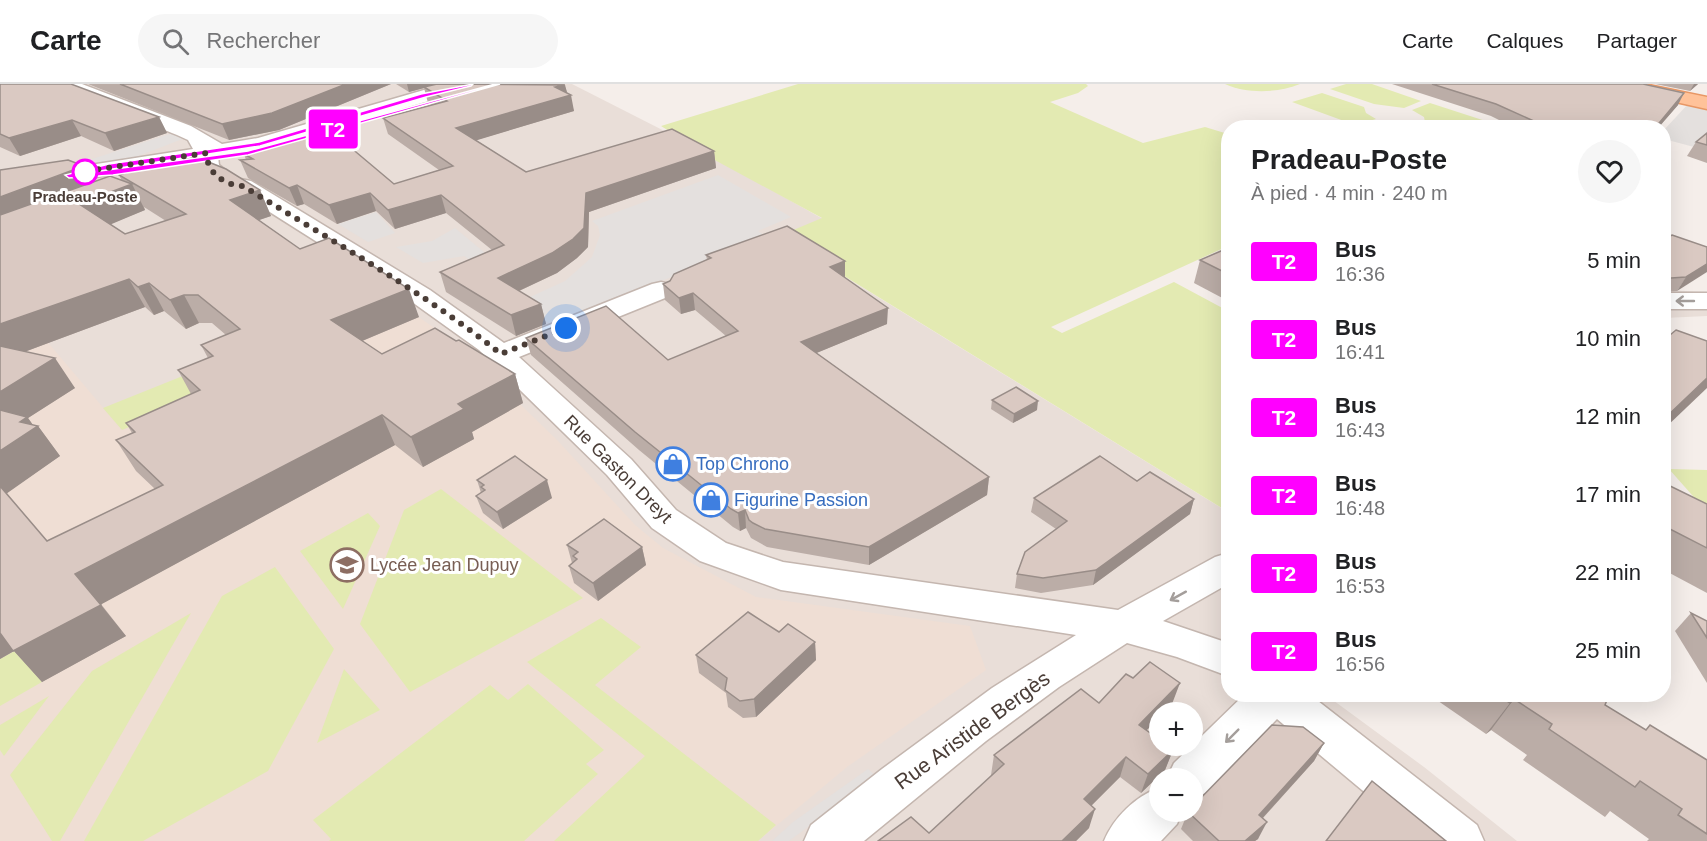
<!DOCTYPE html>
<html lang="fr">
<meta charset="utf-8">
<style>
body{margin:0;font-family:Helvetica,sans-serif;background:#f6f6f6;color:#202124;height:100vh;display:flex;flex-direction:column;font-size:22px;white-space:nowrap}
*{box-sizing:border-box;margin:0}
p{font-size:20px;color:#757577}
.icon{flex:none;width:33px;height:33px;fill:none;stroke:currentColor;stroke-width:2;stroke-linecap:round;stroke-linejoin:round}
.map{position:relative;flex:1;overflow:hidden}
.details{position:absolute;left:1221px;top:36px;width:450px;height:582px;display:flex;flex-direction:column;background:#fff;border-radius:24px;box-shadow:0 6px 24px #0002}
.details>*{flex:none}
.badge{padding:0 12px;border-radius:4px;font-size:21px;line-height:39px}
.buttons{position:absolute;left:1149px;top:618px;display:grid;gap:12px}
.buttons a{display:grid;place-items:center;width:54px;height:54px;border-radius:50%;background:#fff;box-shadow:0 6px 24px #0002;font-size:30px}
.you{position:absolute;width:30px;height:30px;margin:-15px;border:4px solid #fff;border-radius:50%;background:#1a73e8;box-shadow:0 0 0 9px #1a73e833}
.map>.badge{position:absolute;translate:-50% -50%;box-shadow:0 0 0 3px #fff}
.round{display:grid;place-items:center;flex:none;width:63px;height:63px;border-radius:32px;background:#f6f6f6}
.head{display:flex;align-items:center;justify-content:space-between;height:102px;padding:0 30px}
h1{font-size:28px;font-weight:700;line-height:45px}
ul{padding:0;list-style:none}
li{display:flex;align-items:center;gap:18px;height:78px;padding:0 30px}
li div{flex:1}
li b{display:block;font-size:22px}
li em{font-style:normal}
li .badge{min-width:66px;font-weight:700;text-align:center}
header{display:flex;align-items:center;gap:36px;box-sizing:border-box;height:84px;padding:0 30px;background:#fff;border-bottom:2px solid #e0e0e0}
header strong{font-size:28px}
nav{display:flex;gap:33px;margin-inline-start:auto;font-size:21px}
.search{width:420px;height:54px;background:#f6f6f6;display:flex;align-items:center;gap:15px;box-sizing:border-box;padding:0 21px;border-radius:33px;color:#757577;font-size:22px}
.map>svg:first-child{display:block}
</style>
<header>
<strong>Carte</strong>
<div class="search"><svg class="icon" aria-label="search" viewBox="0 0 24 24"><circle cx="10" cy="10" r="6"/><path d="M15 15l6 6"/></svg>Rechercher</div>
<nav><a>Carte</a><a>Calques</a><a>Partager</a></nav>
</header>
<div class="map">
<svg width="1707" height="757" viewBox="0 0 1707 757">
<rect width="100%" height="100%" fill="#f5eeea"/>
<g fill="#e9ded8" fill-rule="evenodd">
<path d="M0,0H572L690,60L823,135L780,153L1228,428V610L1326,611L1424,683L1517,757H0ZM1160,628H1192V662H1160ZM1160,694H1192V728H1160Z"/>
<path d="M1664,206L1707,208V232L1664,234Z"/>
</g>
<path fill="#efded4" d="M407,225L459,261L558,357L635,441L663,464L756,513L970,542L986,586L847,683L758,757H0V271L45,255L122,346Z"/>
<g fill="#e3eab2">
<path d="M798,0H1086L1088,2L1078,9L1050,18L1143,59L1205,43L1228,50V162L1051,243L1062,249L1174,198L1228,227V423L1225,426L779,152L822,134L687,61L690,60L661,42Z"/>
<path d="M1225,0H1300C1278,9 1247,10 1225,0Z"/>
<path d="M1346,0H1372L1421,17L1404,24L1374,20L1330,5Z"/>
<path d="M1322,9L1364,23L1366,29L1376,35L1355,41L1292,18Z"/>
<path d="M1430,19L1504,43H1443L1425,38L1424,33L1412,26Z"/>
<path d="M245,267L229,301L122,346L103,324Z"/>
<path d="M1669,385L1707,386V428Z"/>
<path d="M441,405L583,514L410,608L360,540L404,426Z"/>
<path d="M368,429L380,442L343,525L300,467Z"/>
<path d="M275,483L334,565L268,687L143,757H84L222,512Z"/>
<path d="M191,529L60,757H52L10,691L92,587Z"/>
<path d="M601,534L641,563L595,601L776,741L758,757H554L645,672L527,578Z"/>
<path d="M18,565L42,598L0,622V575Z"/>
<path d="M344,585L380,626L317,659Z"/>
<path d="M528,600L604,666L586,680L598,690L524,757H329L331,755L313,736L490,601L508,616Z"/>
<path d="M49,612L4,672L0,666V641Z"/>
</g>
<g fill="#e4e0de">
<path d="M1689,19L1707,23V54L1694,63L1664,55V46Z"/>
<path d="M173,49L185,54L128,76L92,80V75Z"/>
<path d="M718,91L791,133L758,147L769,155L551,240L517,219L565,197L592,173L600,151L598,142L592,137Z"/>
<path d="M376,128L395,149L368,158L338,140Z"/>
<path d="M455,144L490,173L473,178L464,172L423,179L396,163L432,157Z"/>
<path d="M868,685L876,692L789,757H772L793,738Z"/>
</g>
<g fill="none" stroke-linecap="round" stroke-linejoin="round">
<defs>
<g id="minor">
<path d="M59,0H82L191,42L222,60L258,54L424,6L448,0H480L477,4C391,25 306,59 218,73L219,81L235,94L251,97L430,206L504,259L652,200L661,198L670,200L674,206L670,212L519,273L631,375L676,426L726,459L783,478L1118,526L1215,473L1228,469V500L1163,537L1228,559V592L1177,573L1127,559L1059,603L986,657L864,757H804L811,741L882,685L992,604L1076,551L781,506L700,477L652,444L607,391L479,266L412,218L238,108C222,105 197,95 198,76L0,109V95L193,65L188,56L177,51C155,41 70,16 59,0Z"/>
<rect x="1664" y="209" width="43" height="16"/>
<path d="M1245,610H1309L1477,741L1484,757H1423L1277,635L1206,709L1192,714V694H1167L1174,679Z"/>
<path d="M1160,703V728H1182L1177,740L1161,757H1104C1114,733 1135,713 1160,703Z"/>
</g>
<path id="major" d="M1610,0H1644L1707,13V25L1613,4Z"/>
</defs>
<use href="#minor" stroke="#c4b6af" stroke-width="3"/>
<use href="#major" stroke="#e89765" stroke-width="3"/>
<use href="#minor" fill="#fff" fill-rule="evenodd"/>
<use href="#major" fill="#ffc299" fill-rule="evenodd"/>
</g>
<g fill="#bbada7" fill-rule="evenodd">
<path d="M0,0L159,33L167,49L114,67L81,52L20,72L0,63Z"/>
<path d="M88,0H391L279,46L229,56Z"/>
<path d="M396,0H564L574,27L476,56L526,88L714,67L716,84L589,128L588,163L577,174L557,189L519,207L541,220L546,240L516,252L446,208L440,188L492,166L446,129L395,145L376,127L337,140L304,120L297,122L248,94L240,76H246L244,70L394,100L439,86L388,50L383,34L431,21L428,19L424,4L409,8Z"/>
<path d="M1392,0H1643L1678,21L1658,44H1515L1491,32Z"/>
<path d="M1655,0H1698L1690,7Z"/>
<path d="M1707,49V79L1687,72L1696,58Z"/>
<path d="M0,86L93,98L122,97L119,91L260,106L271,132L259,136L300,165L419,233L362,257L382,270L456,257L515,290L523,319L472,348L474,355L423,383L395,361L101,520L126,552L42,598L14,567L0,575ZM144,123L166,137L125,150L110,140L145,126ZM145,223L154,231L164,227L186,245L199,239H212L226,251L201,261L208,274L178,286L191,310L126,339L132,349L116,356L136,387L155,405L47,457L6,409L60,372L38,342L33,341L28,334L75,304L24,268Z"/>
<path d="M1664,155L1707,163L1677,207L1664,208Z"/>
<path d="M1228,164V217L1194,199L1200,176Z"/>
<path d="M706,171L845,193H844L887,240L816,269L989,393L987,411L869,481L767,463L751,454L746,444L740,447L733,443L639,366L531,271L526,254L668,276L726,252L695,226L681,230L665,216L663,200L707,176Z"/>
<path d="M992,316L1037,326L1013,339L991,325Z"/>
<path d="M477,396L552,414L503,445L483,429L476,412L481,409Z"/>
<path d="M1137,397L1194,415L1190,430L1093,501L1041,509L1015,504L1017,490L1056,445L1031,428L1034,414Z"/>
<path d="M1664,399L1707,420V509L1664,486Z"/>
<path d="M567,461L642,463L646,481L598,517L574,499L569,482L572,479Z"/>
<path d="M1691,529L1707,537V599L1675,547Z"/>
<path d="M779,548L815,558L816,576L756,633L743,634L728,623L726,609L699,589L696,571Z"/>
<path d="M1428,610H1599L1605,621L1646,646L1650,641L1707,676V757H1647L1649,755L1610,727L1605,733L1523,676L1527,671L1491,646L1486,650Z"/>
<path d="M1099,619L1172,620L1164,628H1160L1146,646L1173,666L1165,686L1141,709L1120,693L1091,722L1089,744L1076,757H878L929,749L992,692L991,691L994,671Z"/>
<path d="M1324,659L1314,677L1263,734L1258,755L1255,757H1193L1181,745L1188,728Z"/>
</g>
<g fill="#998d88">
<path d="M346,0H391L279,46L229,56L222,40Z"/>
<path d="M407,0H439L409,8Z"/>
<path d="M1694,0H1698L1690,7Z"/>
<path d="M565,1L568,12L571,11L574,27L461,61L456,44L555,3Z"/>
<path d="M1684,9L1678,21L1658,44H1655Z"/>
<path d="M159,33L167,49L114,67L105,49Z"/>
<path d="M72,36L81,52L20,72L9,54Z"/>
<path d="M1625,39L1622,44H1615Z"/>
<path d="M714,67L716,84L589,128L588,163L577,174L557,189L504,214L498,194L586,109Z"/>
<path d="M84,82L98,107L0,146V113Z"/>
<path d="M132,100L145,126L95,147L79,120Z"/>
<path d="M297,101L304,120L297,122L289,104Z"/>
<path d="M260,106L271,132L242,142L230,116Z"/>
<path d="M370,109L376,127L337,140L329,121Z"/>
<path d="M441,111L446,129L395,145L388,126Z"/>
<path d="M845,177V193L830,200V183Z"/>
<path d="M1707,180V188L1677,207L1686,193Z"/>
<path d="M129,195L145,223L0,277V240Z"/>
<path d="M149,199L164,227L154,231L138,203Z"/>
<path d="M409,205L419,233L343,265L331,236Z"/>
<path d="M693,209L695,226L681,230L679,214Z"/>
<path d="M184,211L199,239L186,245L170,216Z"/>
<path d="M541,220L546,240L516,252L511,231Z"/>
<path d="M888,224L887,240L802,275L801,258Z"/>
<path d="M55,274L75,304L28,334L35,344L38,342L60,372L6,410L0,403V308Z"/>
<path d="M515,290L523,319L472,348L474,355L423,383L411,353L458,320Z"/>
<path d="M1707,294V304L1664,345V335Z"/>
<path d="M1038,317L1037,326L1013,339L1014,330Z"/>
<path d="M382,331L395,361L100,521L75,490Z"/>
<path d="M989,393L987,411L869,481V463Z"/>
<path d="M547,396L552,414L503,445L497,428Z"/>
<path d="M1194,415L1190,430L1093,501L1096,486Z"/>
<path d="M745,426L746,444L740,447L738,429Z"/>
<path d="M642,463L646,481L598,517L593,499Z"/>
<path d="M101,521L126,552L42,598L14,567L0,575V546Z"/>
<path d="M815,558L816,576L756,633L754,615Z"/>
<path d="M1180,599L1172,620L1164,628H1160V633L1132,661L1139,641Z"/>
<path d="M1514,615L1491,646L1486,650L1510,619Z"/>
<path d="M1324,659L1314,677L1250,748L1259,731Z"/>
<path d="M1173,666L1165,686L1141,709L1148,690Z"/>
<path d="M1126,673L1120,693L1078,735L1084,715Z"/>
<path d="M1095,725L1089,744L1076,757H1062Z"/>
<path d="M1267,738L1258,755L1255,757H1245Z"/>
</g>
<g fill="#dac9c2" stroke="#998d88" stroke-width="1.5">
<path d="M0,0H71L159,33L105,49L72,36L9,54L0,50Z"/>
<path d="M120,0H346L272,29L222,40Z"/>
<path d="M437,0L565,1L555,3L571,11L456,44L526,88L672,45L714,67L586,109L584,144L573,155L552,169L498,194L541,220L511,231L440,188L504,161L441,111L388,126L370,109L329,121L297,101L289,104L240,76L253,75L244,70L331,47L394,100L453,82L383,34L447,17L424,3Z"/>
<path d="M1432,0H1643L1684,9L1655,44H1640L1625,39L1615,44H1541L1545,42L1496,20Z"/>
<path d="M1707,49V61L1696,58Z"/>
<path d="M196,73L226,85L260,106L230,116L300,165L329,154L409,205L331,236L382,270L435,244L456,257L459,256L515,290L458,320L464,325L411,353L382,331L75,490L101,521L13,567L0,549V402L47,457L163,401L116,356L135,348L126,339L200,306L178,286L213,272L201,261L240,245L198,211H184L170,216L149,199L138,203L129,195L0,240V131L110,92L132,100L79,120L125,150L186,130L119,91L163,76Z"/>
<path d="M68,76L84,82L0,113V86Z"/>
<path d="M787,142L845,177L830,183L888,224L801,258L989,393L869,463L765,445L753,439L749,436L745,426L738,429L731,425L635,348L526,254L606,222L668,276L738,247L693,209L679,214L663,200L670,197L674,190L711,174L706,171Z"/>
<path d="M1672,151L1707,163V180L1686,193L1671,194L1664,189V155H1665Z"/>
<path d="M1228,164V190L1200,176Z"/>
<path d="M1676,246L1707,257V294L1664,335V256Z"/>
<path d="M0,262L55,274L0,308Z"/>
<path d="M1016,303L1038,317L1014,330L992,316Z"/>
<path d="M0,326L27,333L20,338L38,342L0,367Z"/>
<path d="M515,372L547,396L497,428L476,412L485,406L481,403L484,401L477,396Z"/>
<path d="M1100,372L1137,397L1150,388L1194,415L1096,486L1043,494L1017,490L1025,468L1067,437L1034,414Z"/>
<path d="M1664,399L1707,420V464L1664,442Z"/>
<path d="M604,435L642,463L593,499L569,482L577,475L573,472L578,468L567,461Z"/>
<path d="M748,528L779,548L788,540L815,558L754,615L740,617L725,606L727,594L696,571Z"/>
<path d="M1691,529L1707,537V554Z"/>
<path d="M1150,578L1180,599L1139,641L1160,656V662H1166L1173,666L1148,690L1126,673L1084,715L1095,725L1062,757H878L911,733L929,749L1004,680L994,671L1081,605L1099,619L1126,590L1133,594Z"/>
<path d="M1496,610H1599L1607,616L1605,621L1646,646L1650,641L1707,676V750L1678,731L1682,725L1640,697L1635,703L1549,645L1552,640L1514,615L1510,619Z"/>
<path d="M1272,641L1303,643L1324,659L1259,731L1267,738L1245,757H1219L1188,728H1192V723Z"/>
<path d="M1372,697L1446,757H1326Z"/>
</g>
<defs><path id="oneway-shaft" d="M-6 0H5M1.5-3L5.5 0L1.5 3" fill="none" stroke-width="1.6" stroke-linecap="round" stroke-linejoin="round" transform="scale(1.5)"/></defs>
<g stroke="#a49e9b">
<use href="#oneway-shaft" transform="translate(1685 217) rotate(180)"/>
<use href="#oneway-shaft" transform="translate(1178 512) rotate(151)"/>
<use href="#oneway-shaft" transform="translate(1232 652) rotate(135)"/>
</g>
<path fill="#f0f" stroke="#fff" stroke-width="1.5" d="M471,2L426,13L260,62L100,87L248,67L495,0H500L248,71L113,91L69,94L65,91L109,80L259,58L421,10L473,0Z"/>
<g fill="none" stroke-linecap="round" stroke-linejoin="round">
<path stroke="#4a3d37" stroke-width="6" stroke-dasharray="0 10.8" d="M85,88H81L206,69C208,74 207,79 210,83C216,95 231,102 243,102C330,156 421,206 501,270L566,244"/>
</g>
<defs>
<symbol id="shop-ring" viewBox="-11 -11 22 22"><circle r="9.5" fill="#fff" stroke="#3f7fe0" stroke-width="1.5"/><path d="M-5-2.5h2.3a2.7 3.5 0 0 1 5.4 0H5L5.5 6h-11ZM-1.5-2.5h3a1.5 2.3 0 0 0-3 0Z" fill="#3f7fe0"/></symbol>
<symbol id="school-ring" viewBox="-11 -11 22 22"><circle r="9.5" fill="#fff" stroke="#8d6e63" stroke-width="1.5"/><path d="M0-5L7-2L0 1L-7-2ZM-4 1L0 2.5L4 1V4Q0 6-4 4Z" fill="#8d6e63"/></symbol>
</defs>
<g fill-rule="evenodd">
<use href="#shop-ring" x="654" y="361" width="38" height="38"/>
<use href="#shop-ring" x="692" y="397" width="38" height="38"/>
<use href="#school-ring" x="328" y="462" width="38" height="38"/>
</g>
<circle fill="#fff" stroke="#f0f" stroke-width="3" cx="85" cy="88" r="12"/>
<g text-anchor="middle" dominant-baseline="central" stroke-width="6" stroke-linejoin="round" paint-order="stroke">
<g font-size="15" font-weight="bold" fill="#4a3d37" stroke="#fff">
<text x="85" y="112">Pradeau-Poste</text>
</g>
<g font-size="18" fill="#366cbe" stroke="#fff" text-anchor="start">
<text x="696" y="380">Top Chrono</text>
<text x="734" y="416">Figurine Passion</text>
</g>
<g font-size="18" fill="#4a3d37" stroke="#fff">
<text transform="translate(618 385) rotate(45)">Rue Gaston Dreyt</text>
</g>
<g font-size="18" fill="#785e54" stroke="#fff" text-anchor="start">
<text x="370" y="481">Lycée Jean Dupuy</text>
</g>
<g font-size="21" fill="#4a3d37" stroke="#fff">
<text transform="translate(972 646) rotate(-36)">Rue Aristide Bergès</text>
</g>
</g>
</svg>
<div class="buttons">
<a>+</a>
<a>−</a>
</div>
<div class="you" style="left:566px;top:244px"></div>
<b class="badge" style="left:333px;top:45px;background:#f0f;color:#fff">T2</b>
<section class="details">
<div class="head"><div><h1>Pradeau-Poste</h1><p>À pied · 4 min · 240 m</p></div><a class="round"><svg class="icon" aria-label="heart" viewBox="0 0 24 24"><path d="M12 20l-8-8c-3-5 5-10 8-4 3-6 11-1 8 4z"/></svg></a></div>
<ul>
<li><span class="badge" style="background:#f0f;color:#fff">T2</span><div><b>Bus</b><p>16:36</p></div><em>5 min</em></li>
<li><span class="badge" style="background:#f0f;color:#fff">T2</span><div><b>Bus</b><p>16:41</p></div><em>10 min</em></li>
<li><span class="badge" style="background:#f0f;color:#fff">T2</span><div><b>Bus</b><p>16:43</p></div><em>12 min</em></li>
<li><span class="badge" style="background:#f0f;color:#fff">T2</span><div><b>Bus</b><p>16:48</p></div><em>17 min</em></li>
<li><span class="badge" style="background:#f0f;color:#fff">T2</span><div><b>Bus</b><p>16:53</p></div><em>22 min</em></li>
<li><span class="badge" style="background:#f0f;color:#fff">T2</span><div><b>Bus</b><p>16:56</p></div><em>25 min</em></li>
</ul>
</section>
</div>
